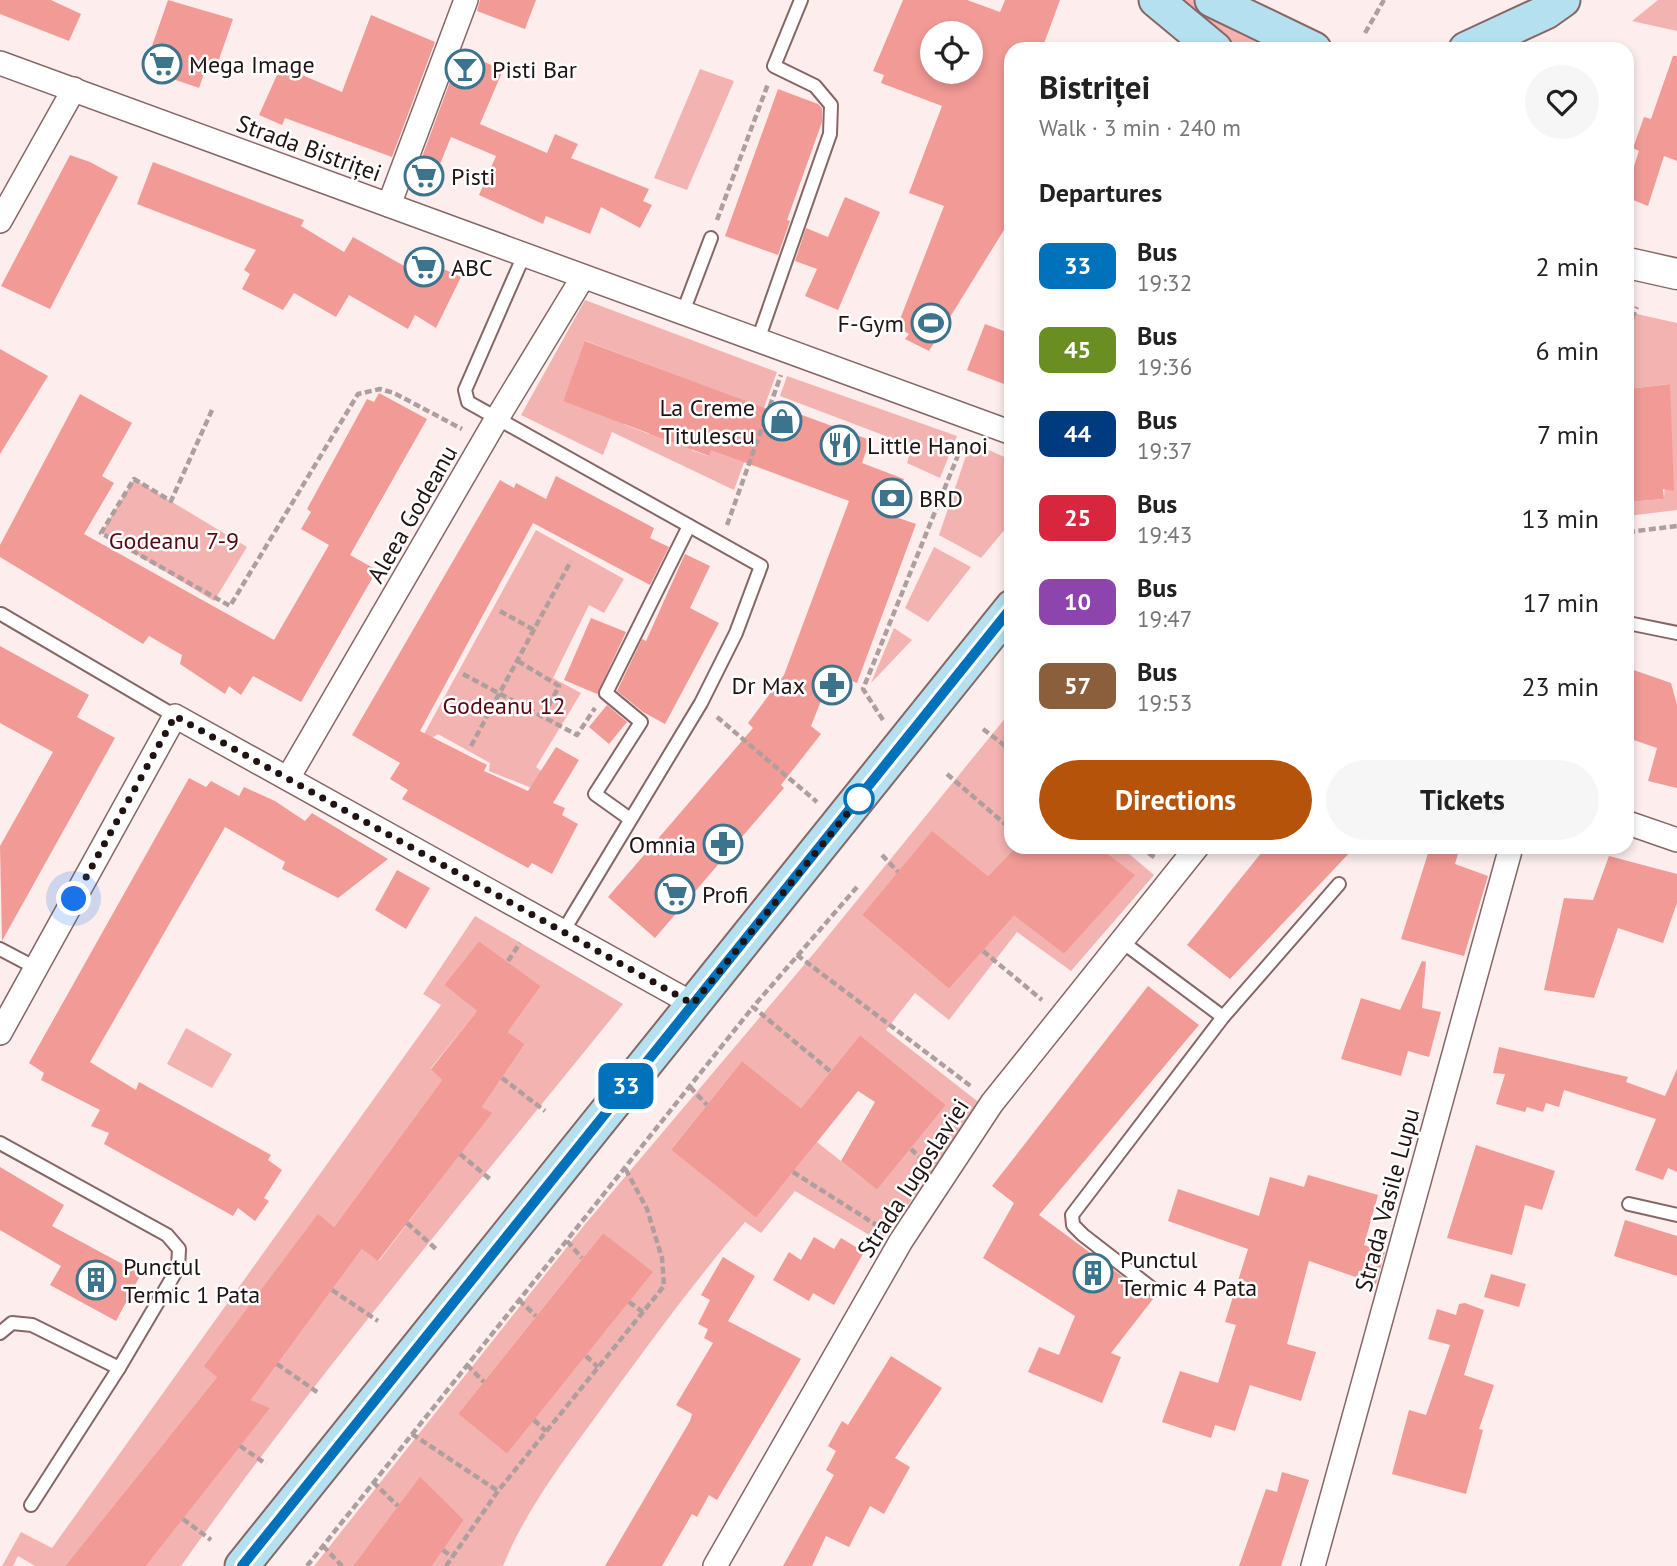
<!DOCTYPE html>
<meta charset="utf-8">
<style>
body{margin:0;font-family:"PT Sans",sans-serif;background:#f6f6f6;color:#222;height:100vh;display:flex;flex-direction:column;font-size:26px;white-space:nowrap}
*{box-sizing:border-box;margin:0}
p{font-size:23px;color:#767676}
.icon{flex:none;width:38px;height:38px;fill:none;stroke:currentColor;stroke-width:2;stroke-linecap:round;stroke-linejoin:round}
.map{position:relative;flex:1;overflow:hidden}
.panel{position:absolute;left:1004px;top:42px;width:630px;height:812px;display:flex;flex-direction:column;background:#fff;border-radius:21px;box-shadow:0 4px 10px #0003}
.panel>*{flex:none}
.badge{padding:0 14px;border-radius:10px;font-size:24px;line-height:46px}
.fabs{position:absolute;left:920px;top:21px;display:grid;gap:14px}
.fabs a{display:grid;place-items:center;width:63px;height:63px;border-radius:50%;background:#fff;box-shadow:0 4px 10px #0003;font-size:35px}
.you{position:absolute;width:35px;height:35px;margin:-18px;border:5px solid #fff;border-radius:50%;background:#1a73e8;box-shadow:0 0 0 10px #1a73e833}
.map>.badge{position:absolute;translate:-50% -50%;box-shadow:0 0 0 4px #fff}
h2{padding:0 35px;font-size:26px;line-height:63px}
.round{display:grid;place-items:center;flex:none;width:74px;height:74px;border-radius:37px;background:#f6f6f6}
.headline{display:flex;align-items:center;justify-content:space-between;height:119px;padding:0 35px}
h1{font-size:33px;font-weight:600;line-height:52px}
.button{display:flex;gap:14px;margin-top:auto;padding:14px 35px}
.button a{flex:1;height:80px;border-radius:42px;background:#b45309;color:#fff;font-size:28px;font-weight:600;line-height:80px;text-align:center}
.button a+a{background:#f6f6f6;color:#222}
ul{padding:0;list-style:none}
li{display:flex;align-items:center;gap:21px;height:84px;padding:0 35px}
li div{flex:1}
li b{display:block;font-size:26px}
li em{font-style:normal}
li .badge{min-width:77px;font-weight:700;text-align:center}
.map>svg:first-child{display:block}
</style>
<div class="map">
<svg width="1677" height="1566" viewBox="0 0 1677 1566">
<rect width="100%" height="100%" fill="#fdeeed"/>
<g fill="#f3b3b0" fill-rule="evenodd">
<path d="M1169,0H1193L1283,49H1239Z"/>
<path d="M1658,0H1677V31L1632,21Z"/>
<path d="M700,69L734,81L687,190L654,178Z"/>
<path d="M585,300L777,372L734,490L612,432L603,455L521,415ZM586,341L731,396L708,456L691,450L694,441L653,425L649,434L623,424L626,415L563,401Z"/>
<path d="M1628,312L1677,323V510L1628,516V502L1664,499L1669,384L1628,389Z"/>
<path d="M787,376L957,436L940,478L907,463L912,446L780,396Z"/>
<path d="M969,447L991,451L1011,460V522L981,558L939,535Z"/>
<path d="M134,479L247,547L214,601L101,533Z"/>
<path d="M536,530L624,579L604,613L589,605L553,678L581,693L536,767L548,776L539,791L489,771L490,763L438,734L432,738L424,734Z"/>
<path d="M934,547L971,567L928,622L905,608Z"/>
<path d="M894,628L912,640L871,683Z"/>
<path d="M1011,711L1012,847H1016L988,876L932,832L862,915L949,989L1014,916L1064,954L1134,875L1099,847H1121L1154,875L1071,971L1017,932L949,1020L915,993L886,1030L981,1104L881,1242L795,1191L761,1233L745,1222C694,1282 648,1345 602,1408C565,1459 526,1509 503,1566H432L464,1520L420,1478L353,1566H314L586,1223L815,952ZM860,1035L946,1105L877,1190L817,1142L756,1218L671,1150L742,1061L801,1108ZM603,1233L652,1273L507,1454L458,1414Z"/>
<path d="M475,916L623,1004C474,1189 319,1371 181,1566H146L269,1408L251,1400L362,1249L379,1261L491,1113L482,1107L525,1044L508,1032L541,986L479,941L444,985L477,1011L431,1068L442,1080L334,1227L318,1215L217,1377L65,1566H35L18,1556L13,1566H2L21,1532L52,1548L441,1005L423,994Z"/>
<path d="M186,1028L232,1054L212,1088L167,1064Z"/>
</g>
<g fill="#f29a96" fill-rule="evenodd">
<path d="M0,0H51L81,14L69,41L0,14Z"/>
<path d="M168,0L233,19L216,68L207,65L199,88L144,69Z"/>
<path d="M480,0H536L525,29L477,11Z"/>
<path d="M903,0H967L1000,12L1005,0H1060L1042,49H1012V217L929,351L905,339L909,334L897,327L944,206L909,193L942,106L881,83L884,75L873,71ZM933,33H971V72H933Z"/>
<path d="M371,15L435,42L392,157L285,118L282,125L259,115L281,66L342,92Z"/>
<path d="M461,52L503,70L480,124L547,153L555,134L578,144L571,158L649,189L643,201L652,205L640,228L601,207L590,234L546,216L543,224L479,195L496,156L451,137L429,191L412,184Z"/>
<path d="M1673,56H1677V161L1664,156L1648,206L1628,198V184L1639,151L1633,148L1644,117L1651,119Z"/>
<path d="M778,89L818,104L822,108V122L787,220L790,221L778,255L725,236Z"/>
<path d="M70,155L90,162L118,177L50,309L1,286Z"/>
<path d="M153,162L304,220L301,226L344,252L353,237L413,271L421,259L461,277L436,328L415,315L408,329L349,295L336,317L294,293L283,310L242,289L250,274L244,270L256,250L137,204Z"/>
<path d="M845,197L880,212L838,310L805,296L817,269L795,261L806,228L828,237Z"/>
<path d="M985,324L1012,334V387L967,370Z"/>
<path d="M585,341L773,411L775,405L870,440L862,463L904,479L890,515L916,524L857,683L832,673L811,726L821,734L781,785L784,788L655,938L608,897L753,728L748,723L784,675L849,501L711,450L709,456L563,401Z"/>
<path d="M0,349L48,376L0,454Z"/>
<path d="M1670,384L1674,491L1663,489L1664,499L1628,502V389Z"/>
<path d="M379,393L427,419L350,555L377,570L301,702L253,676L241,695L229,686L225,694L180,664L182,655L149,636L143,644L0,557V545L80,394L132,423L102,476L114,483L84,534L274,640L329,545L301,529L311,512L307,509L367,399L374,402Z"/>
<path d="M556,476L654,528L650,538L669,547L650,585L533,523L420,731L487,765L484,771L528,791L556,747L579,760L553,803L565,808L562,815L578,824L552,874L532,863L528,868L402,799L408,790L390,779L400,763L352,735L500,480L514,488L516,483L546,499Z"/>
<path d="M685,554L710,566L690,608L719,623L665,724L643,712L617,691L642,639L646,641Z"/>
<path d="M591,618L626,632L597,694L564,680Z"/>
<path d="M0,646L89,695L77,717L115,738L2,941L0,846L53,752L0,723Z"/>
<path d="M1628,668L1671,683L1677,705V788L1648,781L1657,748L1628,738Z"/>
<path d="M607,705L627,722L609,744L589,727Z"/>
<path d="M189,778L206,787L211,781L239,796L244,787L275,801L305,821L312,813L388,859L338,898L282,869L285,862L225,827L90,1062L136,1090L139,1082L271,1155L268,1160L282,1170L264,1198L269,1201L255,1221L238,1208L233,1216L104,1144L109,1133L91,1126L100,1110L41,1080L44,1073L29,1063Z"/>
<path d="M932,831L988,876L1016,847H1099L1135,875L1064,954L1014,916L949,989L862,915Z"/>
<path d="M1266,847H1355L1230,979L1187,945Z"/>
<path d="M1430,847H1460L1455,864L1488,876L1464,956L1401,939Z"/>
<path d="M1609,856L1677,874V903L1663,943L1618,928L1594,998L1544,990L1564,898L1593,900Z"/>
<path d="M397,870L430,888L406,929L375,910Z"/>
<path d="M479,941L541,986L508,1032L525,1044L482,1107L492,1113L378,1261L362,1249L251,1400L270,1408L146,1566H65L217,1377L204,1366L318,1214L334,1227L442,1080L431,1069L477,1011L444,985Z"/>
<path d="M1422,961L1426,962L1422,1008L1441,1012L1429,1057L1408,1051L1401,1076L1341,1059L1361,998L1400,1010Z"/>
<path d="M1148,986L1199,1025L1039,1215L1153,1299L1111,1353L1121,1357L1102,1403L1028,1372L1039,1347L1059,1355L1075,1316L983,1258L1014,1203L992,1186Z"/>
<path d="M860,1035L946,1105L877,1190L841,1161L875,1102L858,1091L756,1218L671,1150L742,1061L801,1108Z"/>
<path d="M1499,1047L1628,1077L1626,1082L1665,1096L1677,1069V1172L1668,1168L1663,1180L1635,1170L1656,1119L1564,1090L1559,1107L1546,1103L1543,1112L1527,1107L1525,1112L1496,1104L1505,1074L1493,1073Z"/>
<path d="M1476,1145L1555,1171L1542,1210L1525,1205L1512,1255L1447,1238Z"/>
<path d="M0,1167L64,1205L52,1226L141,1274L116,1321L50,1285L61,1266L0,1230Z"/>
<path d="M1308,1175L1378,1195L1364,1245L1385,1252L1376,1284L1309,1261L1287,1344L1316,1352L1301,1401L1250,1385L1235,1431L1215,1425L1211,1438L1162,1422L1180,1371L1218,1383L1236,1325L1225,1322L1248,1249L1168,1221L1178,1189L1259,1216L1270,1177L1304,1187Z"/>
<path d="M1625,1220L1677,1236V1276L1614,1256Z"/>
<path d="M603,1233L653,1272L507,1454L458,1414Z"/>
<path d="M814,1237L834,1249L841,1238L864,1252L834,1305L813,1293L809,1301L773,1280L789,1252L801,1260Z"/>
<path d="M723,1257L755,1276L728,1321L801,1359L717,1500L709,1495L697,1517L692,1514L662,1566H605L690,1421L692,1414L676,1405L713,1343L704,1338L708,1329L698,1324L710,1300L701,1295Z"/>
<path d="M1491,1274L1526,1284L1519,1307L1484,1297Z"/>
<path d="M1465,1303L1484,1310L1464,1375L1494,1385L1479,1429L1483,1430L1466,1494L1392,1474L1409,1410L1426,1415L1450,1345L1428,1339L1437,1309L1456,1315L1459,1304Z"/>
<path d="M891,1356L942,1388L895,1458L910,1467L884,1514L870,1506L849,1547L826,1536L812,1566H783L834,1475L826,1470L836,1451L828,1446L842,1421L848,1425Z"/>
<path d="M1282,1472L1309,1480L1281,1566H1239L1266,1489L1277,1492Z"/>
<path d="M420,1477L464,1520L432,1566H353Z"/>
</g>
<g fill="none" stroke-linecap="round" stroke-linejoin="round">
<defs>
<g id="service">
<path d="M524,255L465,390L468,402L761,566L736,633L701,703L564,930"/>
<path d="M683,312L711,238"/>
<path d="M758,340L830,134L831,105L815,86L774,66L801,0"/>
<path d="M1,614L175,716"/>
<path d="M1628,623L1677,633"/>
<path d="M630,819L595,794L641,722L606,693L689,526"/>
<path d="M1121,941L1223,1017"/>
<path d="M0,949L36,968"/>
<path d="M0,1143L167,1235L179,1249L178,1268L119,1368L31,1505"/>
<path d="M1629,1204L1677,1215"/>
<path d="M1154,1290L1083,1235L1073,1225L1072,1215L1223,1017L1339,884"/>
<path d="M0,1333L12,1323L32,1325L119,1368"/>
</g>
<g id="minor">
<path d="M0,63L1012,433"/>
<path d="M389,205L466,0"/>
<path d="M0,221L74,89"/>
<path d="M288,778L496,420L583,277"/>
<path d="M1628,823L1677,840"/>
<path d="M0,1033L175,716L693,1004"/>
<path d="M715,1566L901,1241L992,1103L1197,847"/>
<path d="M1313,1566L1511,847"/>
</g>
<path id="tertiary" d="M1628,263L1677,274"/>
<g id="secondary">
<path d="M1156,0L1215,49"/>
<path d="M1212,0L1314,49"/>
<path d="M1466,49L1546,12L1563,0"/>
<path d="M242,1566L1012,607"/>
</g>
</defs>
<use href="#service" stroke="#876765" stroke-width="16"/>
<use href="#minor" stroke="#876765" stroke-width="26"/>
<use href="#tertiary" stroke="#876765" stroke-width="33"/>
<use href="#secondary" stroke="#876765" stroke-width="37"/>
<g stroke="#ae9f9e" stroke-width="4.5" stroke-dasharray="7 3.5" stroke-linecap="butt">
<path d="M1365,33L1384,0"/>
<path d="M717,220L768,84"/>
<path d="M1628,328L1637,307"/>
<path d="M212,410L171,501L134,479L101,533L230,606L358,394L380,389L394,393L462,429"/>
<path d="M1628,520V532"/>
<path d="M727,525L781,375"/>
<path d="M1628,532L1677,526"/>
<path d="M500,611L534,630"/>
<path d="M518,661L559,686L543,717"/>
<path d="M463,674L577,735L595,708"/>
<path d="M717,717L817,802"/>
<path d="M883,720L863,689L963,443"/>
<path d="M983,729L1012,751"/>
<path d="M471,746L571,561"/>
<path d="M947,774L1012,830"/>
<path d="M1140,847L1157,859"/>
<path d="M882,855L898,872"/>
<path d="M983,951L1042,1000"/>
<path d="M797,955L972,1087"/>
<path d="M508,961L520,943"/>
<path d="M830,1071L753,1007L857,887"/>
<path d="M502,1078L545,1111"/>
<path d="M690,1087L707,1105"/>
<path d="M911,1149L922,1160"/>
<path d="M460,1154L491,1180"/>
<path d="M793,1172L881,1228"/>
<path d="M407,1223L436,1249"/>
<path d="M567,1241L582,1258"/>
<path d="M332,1290L378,1321"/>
<path d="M519,1300L536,1316"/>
<path d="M629,1302L643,1312"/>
<path d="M586,1356L598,1367"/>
<path d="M277,1364L320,1394"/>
<path d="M467,1365L484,1382"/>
<path d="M534,1420L546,1431"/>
<path d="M412,1434L498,1491"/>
<path d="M240,1446L266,1464"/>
<path d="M373,1482L398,1506"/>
<path d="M183,1519L211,1540"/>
<path d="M323,1546L342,1566"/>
<path d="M443,1550L452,1557"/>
<path d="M307,1566L753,1007"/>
<path d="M446,1566L498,1491L664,1286L662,1258L647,1209L625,1168"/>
</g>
<use href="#service" stroke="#fff" stroke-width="12"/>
<use href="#minor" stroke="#fff" stroke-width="23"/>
<use href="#tertiary" stroke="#fff" stroke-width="30"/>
<use href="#secondary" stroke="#b4e0ef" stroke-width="33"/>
</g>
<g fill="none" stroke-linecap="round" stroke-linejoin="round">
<defs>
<path id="line" d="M242,1566L1012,607"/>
</defs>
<use href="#line" stroke="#fff" stroke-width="16"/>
<use href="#line" stroke="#0072bc" stroke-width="10"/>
<path stroke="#201312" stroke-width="7" stroke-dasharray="0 12.6" d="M74,899L175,716L693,1004L859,799"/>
</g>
<defs>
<symbol id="supermarket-ring" viewBox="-11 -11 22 22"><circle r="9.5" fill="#fff" stroke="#3c748e" stroke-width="1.5"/><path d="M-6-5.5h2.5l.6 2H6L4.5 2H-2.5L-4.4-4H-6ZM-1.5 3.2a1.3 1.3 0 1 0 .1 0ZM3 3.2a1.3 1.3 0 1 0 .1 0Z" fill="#3c748e"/></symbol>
<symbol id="bar-ring" viewBox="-11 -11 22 22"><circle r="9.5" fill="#fff" stroke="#3c748e" stroke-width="1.5"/><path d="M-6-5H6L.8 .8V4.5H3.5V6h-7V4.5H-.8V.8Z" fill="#3c748e"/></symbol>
<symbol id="stadium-ring" viewBox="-11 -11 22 22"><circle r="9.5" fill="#fff" stroke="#3c748e" stroke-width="1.5"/><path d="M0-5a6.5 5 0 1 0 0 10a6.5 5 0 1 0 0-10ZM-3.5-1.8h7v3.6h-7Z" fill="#3c748e"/></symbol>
<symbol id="shop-ring" viewBox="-11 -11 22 22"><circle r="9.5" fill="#fff" stroke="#3c748e" stroke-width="1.5"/><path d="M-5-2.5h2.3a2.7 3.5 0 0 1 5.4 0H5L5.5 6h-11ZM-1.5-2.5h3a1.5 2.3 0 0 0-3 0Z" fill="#3c748e"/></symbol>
<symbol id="restaurant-ring" viewBox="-11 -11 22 22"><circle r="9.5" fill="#fff" stroke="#3c748e" stroke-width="1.5"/><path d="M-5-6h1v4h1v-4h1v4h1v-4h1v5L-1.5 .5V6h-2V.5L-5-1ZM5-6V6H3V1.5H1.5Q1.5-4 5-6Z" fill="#3c748e"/></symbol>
<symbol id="bank-ring" viewBox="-11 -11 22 22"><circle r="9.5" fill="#fff" stroke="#3c748e" stroke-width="1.5"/><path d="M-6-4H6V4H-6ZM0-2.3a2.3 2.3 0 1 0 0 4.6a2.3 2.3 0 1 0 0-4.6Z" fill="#3c748e"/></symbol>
<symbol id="pharmacy-ring" viewBox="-11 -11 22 22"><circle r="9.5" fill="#fff" stroke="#3c748e" stroke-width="1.5"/><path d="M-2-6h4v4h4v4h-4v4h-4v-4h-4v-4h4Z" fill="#3c748e"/></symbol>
<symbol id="building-ring" viewBox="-11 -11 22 22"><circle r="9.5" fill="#fff" stroke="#3c748e" stroke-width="1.5"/><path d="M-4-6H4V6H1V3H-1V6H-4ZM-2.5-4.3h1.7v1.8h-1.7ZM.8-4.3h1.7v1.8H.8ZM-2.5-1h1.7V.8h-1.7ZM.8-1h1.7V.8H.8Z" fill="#3c748e"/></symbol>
</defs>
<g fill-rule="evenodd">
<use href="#supermarket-ring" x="140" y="42" width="44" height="44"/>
<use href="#bar-ring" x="443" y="47" width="44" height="44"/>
<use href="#supermarket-ring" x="402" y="154" width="44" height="44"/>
<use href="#supermarket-ring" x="402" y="245" width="44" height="44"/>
<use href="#stadium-ring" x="909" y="301" width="44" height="44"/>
<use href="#shop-ring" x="760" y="399" width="44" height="44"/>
<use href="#restaurant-ring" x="818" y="423" width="44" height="44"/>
<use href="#bank-ring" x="870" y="476" width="44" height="44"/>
<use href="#pharmacy-ring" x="810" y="663" width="44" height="44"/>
<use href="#pharmacy-ring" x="701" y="822" width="44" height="44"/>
<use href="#supermarket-ring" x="653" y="872" width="44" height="44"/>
<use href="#building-ring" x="1071" y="1251" width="44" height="44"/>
<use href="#building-ring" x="74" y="1258" width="44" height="44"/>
</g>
<circle fill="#fff" stroke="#0072bc" stroke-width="3.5" cx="859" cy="799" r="14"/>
<g text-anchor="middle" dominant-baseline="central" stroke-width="5" stroke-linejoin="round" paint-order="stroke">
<g font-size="24" fill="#201312" stroke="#fff" text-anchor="start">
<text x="189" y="64">Mega Image</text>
<text x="492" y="69">Pisti Bar</text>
<text x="451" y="176">Pisti</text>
<text x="451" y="267">ABC</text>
<text x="904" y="323" text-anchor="end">F-Gym</text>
<text x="755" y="407" text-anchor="end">La Creme<tspan x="755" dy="28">Titulescu</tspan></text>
<text x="867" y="445">Little Hanoi</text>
<text x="919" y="498">BRD</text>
<text x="805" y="685" text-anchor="end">Dr Max</text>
<text x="696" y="844" text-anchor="end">Omnia</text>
<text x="702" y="894">Profi</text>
<text x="1120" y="1259">Punctul<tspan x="1120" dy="28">Termic 4 Pata</tspan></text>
<text x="123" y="1266">Punctul<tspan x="123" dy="28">Termic 1 Pata</tspan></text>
</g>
<g font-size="24" fill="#201312" stroke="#fff">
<text transform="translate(309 148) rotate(20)">Strada Bistriței</text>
<text transform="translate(412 514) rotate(-60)">Aleea Godeanu</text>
<text transform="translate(913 1178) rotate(-57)">Strada Iugoslaviei</text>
<text transform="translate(1387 1200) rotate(-75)">Strada Vasile Lupu</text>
</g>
<g font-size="24" fill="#570811" stroke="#fff">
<text x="174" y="540">Godeanu 7-9</text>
<text x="504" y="705">Godeanu 12</text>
</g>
</g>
</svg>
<div class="fabs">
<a><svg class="icon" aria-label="locate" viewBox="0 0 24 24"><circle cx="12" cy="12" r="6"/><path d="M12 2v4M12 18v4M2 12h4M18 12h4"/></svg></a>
</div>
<div class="you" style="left:74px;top:899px"></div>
<b class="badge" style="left:626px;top:1086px;background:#0072bc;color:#fff">33</b>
<section class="panel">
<div class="headline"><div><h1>Bistriței</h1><p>Walk · 3 min · 240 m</p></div><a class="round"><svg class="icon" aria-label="heart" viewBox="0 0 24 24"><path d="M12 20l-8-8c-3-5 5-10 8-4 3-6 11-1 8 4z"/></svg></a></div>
<h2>Departures</h2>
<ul>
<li><span class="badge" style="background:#0072bc;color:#fff">33</span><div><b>Bus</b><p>19:32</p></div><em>2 min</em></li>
<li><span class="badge" style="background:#6b8e23;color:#fff">45</span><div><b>Bus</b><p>19:36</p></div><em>6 min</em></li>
<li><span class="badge" style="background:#003b80;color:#fff">44</span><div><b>Bus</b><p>19:37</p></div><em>7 min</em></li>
<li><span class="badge" style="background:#d7263d;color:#fff">25</span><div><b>Bus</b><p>19:43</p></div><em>13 min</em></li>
<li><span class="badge" style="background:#8e44ad;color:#fff">10</span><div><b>Bus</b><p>19:47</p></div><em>17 min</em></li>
<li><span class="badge" style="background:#8b5e3c;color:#fff">57</span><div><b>Bus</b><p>19:53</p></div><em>23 min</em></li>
</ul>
<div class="button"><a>Directions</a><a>Tickets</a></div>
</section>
</div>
